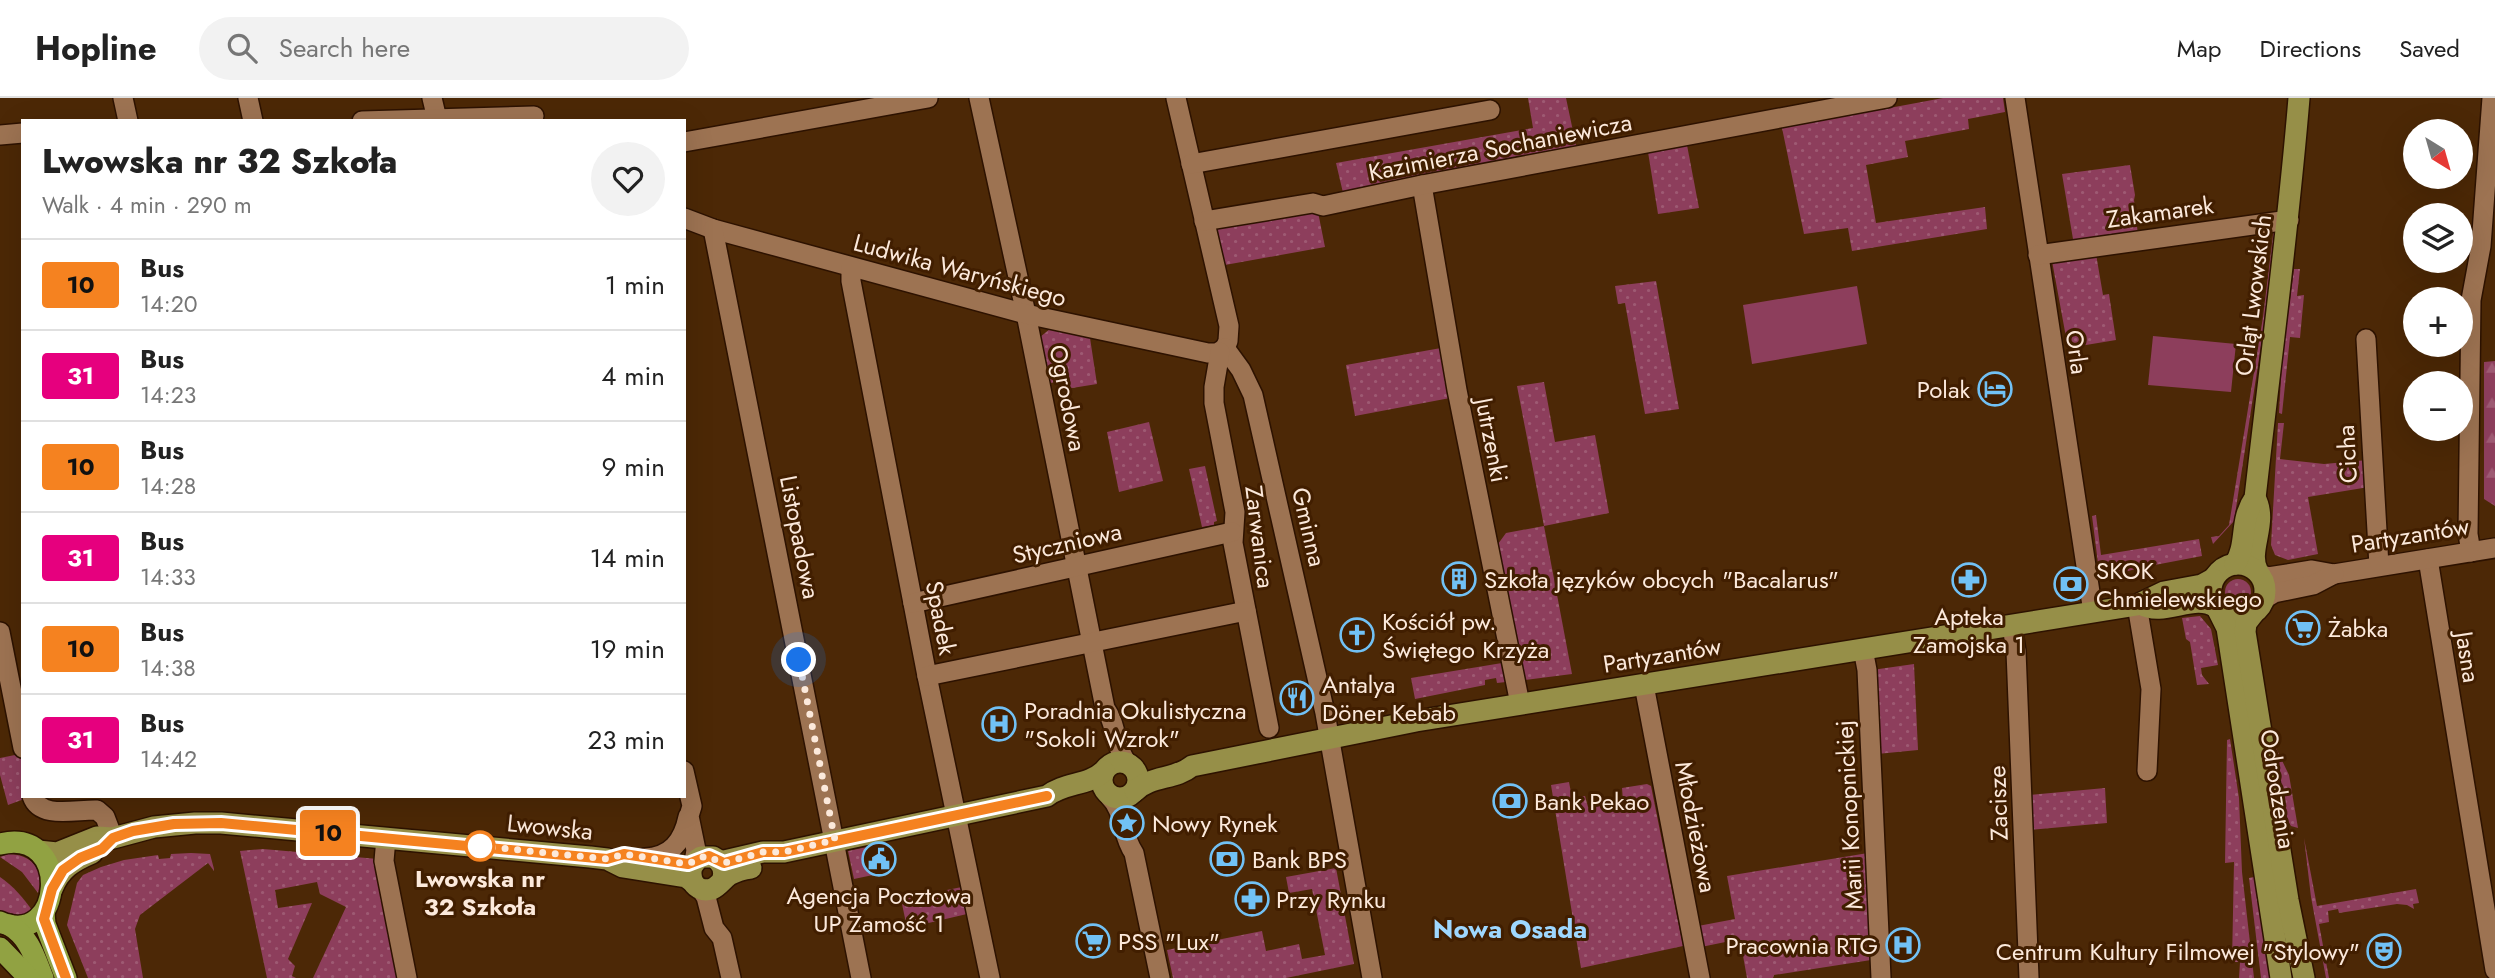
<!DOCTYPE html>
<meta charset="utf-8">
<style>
body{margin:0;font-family:Jost,sans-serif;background:#f2f2f2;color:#222;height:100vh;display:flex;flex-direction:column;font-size:26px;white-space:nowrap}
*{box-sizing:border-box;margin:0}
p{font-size:23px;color:#767676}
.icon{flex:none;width:38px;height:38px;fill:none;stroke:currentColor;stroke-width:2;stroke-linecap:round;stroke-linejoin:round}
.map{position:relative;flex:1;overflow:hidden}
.details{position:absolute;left:21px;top:21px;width:665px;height:679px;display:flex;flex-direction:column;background:#fff;border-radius:0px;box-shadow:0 7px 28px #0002}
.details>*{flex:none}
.badge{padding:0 14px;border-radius:5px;font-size:24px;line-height:46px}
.needle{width:46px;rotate:143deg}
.fabs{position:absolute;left:2403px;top:21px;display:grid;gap:14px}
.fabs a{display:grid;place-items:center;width:70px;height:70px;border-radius:50%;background:#fff;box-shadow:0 7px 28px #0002;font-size:35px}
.you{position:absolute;width:35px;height:35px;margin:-18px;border:5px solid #fff;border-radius:50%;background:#1a73e8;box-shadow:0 0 0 10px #1a73e833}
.map>.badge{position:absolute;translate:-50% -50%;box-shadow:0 0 0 4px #fff}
.round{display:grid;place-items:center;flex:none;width:74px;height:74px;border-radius:37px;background:#f2f2f2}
.head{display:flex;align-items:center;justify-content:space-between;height:119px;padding:0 21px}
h1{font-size:33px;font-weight:800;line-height:52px}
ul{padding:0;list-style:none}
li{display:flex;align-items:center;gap:21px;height:91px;padding:0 21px;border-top:2px solid #e0e0e0}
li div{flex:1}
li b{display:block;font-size:26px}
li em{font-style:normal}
li .badge{min-width:77px;font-weight:700;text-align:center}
header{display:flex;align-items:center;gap:42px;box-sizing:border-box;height:98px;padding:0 35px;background:#fff;border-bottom:2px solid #e0e0e0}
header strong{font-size:33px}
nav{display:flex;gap:38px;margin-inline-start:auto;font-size:24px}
.search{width:490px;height:63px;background:#f2f2f2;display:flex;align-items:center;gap:18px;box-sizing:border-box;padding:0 24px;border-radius:38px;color:#767676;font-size:26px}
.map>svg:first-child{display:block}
</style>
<header>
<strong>Hopline</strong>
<div class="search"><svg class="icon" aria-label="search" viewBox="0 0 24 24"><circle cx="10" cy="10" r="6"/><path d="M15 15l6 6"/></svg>Search here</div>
<nav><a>Map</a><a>Directions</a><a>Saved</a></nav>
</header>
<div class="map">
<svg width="2495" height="880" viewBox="0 0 2495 880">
<defs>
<pattern id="grass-dots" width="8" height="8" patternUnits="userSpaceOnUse" patternTransform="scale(1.75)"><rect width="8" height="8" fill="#8d3e5c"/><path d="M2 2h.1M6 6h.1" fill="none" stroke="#9e5a73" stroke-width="1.8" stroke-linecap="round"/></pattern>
<pattern id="forest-firs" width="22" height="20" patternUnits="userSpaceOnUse" patternTransform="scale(1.75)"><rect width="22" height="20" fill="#8d3e5c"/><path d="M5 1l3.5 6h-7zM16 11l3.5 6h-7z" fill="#9e5a73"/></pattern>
</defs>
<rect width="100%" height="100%" fill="#4c2806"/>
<g fill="url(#grass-dots)">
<path d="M1528,0H1566L1577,52L1344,99L1336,65L1533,30Z"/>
<path d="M1943,0H2003L2005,14L1968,21L1969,31L1905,43L1908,59L1866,67L1876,125L1985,109L1987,131L1852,153L1848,130L1804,136L1782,30Z"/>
<path d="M1687,47L1699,110L1658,116L1648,54Z"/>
<path d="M2130,67L2135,97L2134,102L2138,137L2074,147L2062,76Z"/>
<path d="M1318,114L1325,149L1225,167L1216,125Z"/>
<path d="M2274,129H2277L2268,202L2234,423L2213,446L2211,439L2219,438L2229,427L2263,219Z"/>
<path d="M2096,156L2103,197L2109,196L2116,242L2068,250L2052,163Z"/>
<path d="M2294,171H2300L2297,198L2304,197L2300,240L2290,239L2282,316L2279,315L2282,263Z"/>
<path d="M1656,183L1679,311L1645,316L1625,205L1618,206L1615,188Z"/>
<path d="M1050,231L1090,240L1097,286L1066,291L1064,283L1050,285L1040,239Z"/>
<path d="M1441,250L1450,300L1355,318L1346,267Z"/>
<path d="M1544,284L1555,344L1595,337L1609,415L1544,428L1572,576L1525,582L1498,446L1506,435L1544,428L1517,288Z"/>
<path d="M1149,324L1163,383L1119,394L1107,334Z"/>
<path d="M2278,325H2284L2280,361L2324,366L2368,362L2369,389L2308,399L2318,456L2288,462L2275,457L2271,447Z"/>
<path d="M1205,368L1217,423L1214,424V427L1202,429L1189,371Z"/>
<path d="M2096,417L2101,457L2199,441L2202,458L2139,470L2100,481L2092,418Z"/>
<circle cx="2238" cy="494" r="13"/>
<path d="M2200,518L2211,531L2218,567L2201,570L2202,577L2209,586L2197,587L2190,544L2186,541L2182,520Z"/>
<path d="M1502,565L1506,584L1497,585L1496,580L1485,582V587L1415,601L1411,580Z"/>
<path d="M1914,566L1918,652L1877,656L1872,572Z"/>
<path d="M2269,625L2275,648L2289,677L2298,730L2291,728C2284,717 2285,703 2282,691C2277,668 2270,649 2269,625Z"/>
<path d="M2230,641L2239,700L2242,774L2254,880H2239L2240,864H2232L2234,764L2225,765L2227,642Z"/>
<path d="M20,656L23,671V698L27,700L8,707L0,677V660Z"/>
<path d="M1569,684L1572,700L1585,698L1588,709L1623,703L1622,690L1647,686L1651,688L1683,848L1581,870L1551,687Z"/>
<path d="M2105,690L2107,725L2029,732L2028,697Z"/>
<path d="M2304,740L2317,808L2416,791L2419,805L2413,806L2414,811L2407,807L2397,806L2339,815L2338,811L2328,813L2329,824L2319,826L2329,880H2326L2311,799Z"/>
<path d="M867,749L873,777L854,781L848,753Z"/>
<path d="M263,751L378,761L403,880H313L346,809L320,796L317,784L275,792L278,810L312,805L288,861L295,868L292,878L296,880H267L240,753Z"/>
<path d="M191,755L210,756L214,771V773L208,765L140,817L135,831L143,880H88L67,827L77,785L83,777L101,769L124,762L158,757L159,761L170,760L171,756Z"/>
<path d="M1868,755L1871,862L1774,877L1773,880H1747L1740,841L1701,849L1698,828L1735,821L1727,778Z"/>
<path d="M8,756C31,756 45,771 38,795L22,774L0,759Z"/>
<path d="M1336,770L1354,866L1286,880H1173L1167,852L1262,833L1266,853L1299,846L1302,861L1325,857L1312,791L1289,795L1286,779Z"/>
<path d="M0,779C13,788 24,800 33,814L30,819L0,816Z"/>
<path d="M2254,779L2271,878L2270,880H2261L2249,780Z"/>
<path d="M962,789L967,816L907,830L901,801Z"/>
</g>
<path fill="url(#forest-firs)" d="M2495,263V408L2484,401V264Z"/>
<g fill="#8d3e5c">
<path d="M1857,188L1867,246L1752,266L1743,207Z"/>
<path d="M2153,238L2236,246L2231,294L2148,287Z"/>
</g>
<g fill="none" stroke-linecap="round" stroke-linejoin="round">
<defs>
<g id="minor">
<path d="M123,0L128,23"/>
<path d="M248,0L253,23"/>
<path d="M432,0L437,21"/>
<path d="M979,0L1026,216L1105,610C1118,628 1114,651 1129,667"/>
<path d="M1176,0L1229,228L1228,243L1225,250"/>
<path d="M2015,0L2093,514"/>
<path d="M362,23L534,18"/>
<path d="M0,37L23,35"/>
<path d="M684,44L928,0"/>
<path d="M1191,66L1490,12"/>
<path d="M1422,87L1457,292L1520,606"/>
<path d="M684,120L713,131L1026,216L1208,255H1217L1225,250"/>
<path d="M1204,123L1313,105L1323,108L1422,87L1887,0"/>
<path d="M713,131L861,880"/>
<path d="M2038,157L2289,122"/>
<path d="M851,169V183L927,578L990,880"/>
<path d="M2366,241L2379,468"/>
<path d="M1225,250L1241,272L1253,297L1325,615L1372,880"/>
<path d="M1220,254L1214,289V305L1235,414L1233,445L1269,630"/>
<path d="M2471,454L2468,436L2471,202L2481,148L2492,0"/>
<path d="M2428,461L2495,872"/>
<path d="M2260,476L2268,479L2312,472L2334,476L2495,450"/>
<path d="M2264,501L2274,495L2313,487L2334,476"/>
<path d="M913,505L1232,434"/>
<path d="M2137,507L2151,591L2147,673"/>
<path d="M2012,528L2016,553L2029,880"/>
<path d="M0,534L23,650"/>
<path d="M1863,551L1867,572L1881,880"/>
<path d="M927,578L1246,513"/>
<path d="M1644,587L1700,880"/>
<path d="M684,673L692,708L689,718L696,752L694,764"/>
<path d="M32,698C40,722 77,711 97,712L105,719L113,740"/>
<path d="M1109,698C1125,713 1121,737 1134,755L1160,880"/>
<path d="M386,740L384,763L407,880"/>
<path d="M645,760C671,759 683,743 688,719"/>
<path d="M700,790L706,799L714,830L722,840L731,880"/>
</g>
<g id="major">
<path d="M2255,400C2269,425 2246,453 2258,474"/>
<circle cx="2238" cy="493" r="27"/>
<path d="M2235,466C2248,446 2239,422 2255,400C2270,267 2288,134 2299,0"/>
<path d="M2141,506C2164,520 2194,494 2216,509"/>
<path d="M2218,512L2227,530L2281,880"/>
<path d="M2253,516L2246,525L2245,534L2288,802L2304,880"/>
<circle cx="1120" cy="682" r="18"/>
<path d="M1135,693C1151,677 1175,682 1192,668L1416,623L2137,507L2164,494L2202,487L2213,481"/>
<path d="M38,753L57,755L97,739L113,740L154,729L195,725H221L590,759L607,761L623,769L686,779L693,784"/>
<path d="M720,764L763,754H784L1047,698C1065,684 1088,688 1104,673"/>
<path d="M722,783C726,773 723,764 713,759H701C683,770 691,797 712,791C719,788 723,781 729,777C736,773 743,771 751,770"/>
<path d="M52,791C60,771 73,763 92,755"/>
</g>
<g id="highway">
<path d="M0,746C73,728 64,852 0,824"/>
<path d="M44,815L45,826L66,880"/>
<path d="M9,827C29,838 35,860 43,880"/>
<path d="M0,850L29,880"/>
</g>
</defs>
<use href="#minor" stroke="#2d1200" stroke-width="22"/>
<use href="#major" stroke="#2d1200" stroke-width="24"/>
<use href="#highway" stroke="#2d1200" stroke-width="24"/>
<use href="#minor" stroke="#9d7352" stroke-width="19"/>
<use href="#major" stroke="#968f48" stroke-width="21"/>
<use href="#highway" stroke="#91a242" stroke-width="21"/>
</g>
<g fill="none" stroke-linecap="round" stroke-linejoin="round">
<defs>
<path id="line" d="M66,880L44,821L52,791L63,772L80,760L102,751L113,740L133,733L174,726L221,725L607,761L624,756L688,766L709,758L724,765L763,754H784L1047,698"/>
</defs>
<use href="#line" stroke="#fff" stroke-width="16"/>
<use href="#line" stroke="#f58220" stroke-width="10"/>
<path stroke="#fce9db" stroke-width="7" stroke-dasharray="0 12.6" d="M480,748L607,761L624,756L688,766L705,758L724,765L763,754H784L835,742L799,562"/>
</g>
<defs>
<symbol id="hotel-ring" viewBox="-11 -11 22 22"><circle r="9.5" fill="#411e00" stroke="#71c1f5" stroke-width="1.5"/><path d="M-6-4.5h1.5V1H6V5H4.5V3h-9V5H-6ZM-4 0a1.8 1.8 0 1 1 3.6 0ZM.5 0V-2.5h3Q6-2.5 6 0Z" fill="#71c1f5"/></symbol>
<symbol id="building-ring" viewBox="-11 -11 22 22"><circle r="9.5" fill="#411e00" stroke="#71c1f5" stroke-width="1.5"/><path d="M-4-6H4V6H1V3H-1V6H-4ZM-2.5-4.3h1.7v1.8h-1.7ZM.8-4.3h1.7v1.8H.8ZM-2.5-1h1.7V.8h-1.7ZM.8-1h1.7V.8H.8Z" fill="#71c1f5"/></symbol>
<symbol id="pharmacy-ring" viewBox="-11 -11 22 22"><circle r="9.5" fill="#411e00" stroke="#71c1f5" stroke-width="1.5"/><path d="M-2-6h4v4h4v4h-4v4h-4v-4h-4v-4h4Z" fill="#71c1f5"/></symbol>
<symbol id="bank-ring" viewBox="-11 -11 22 22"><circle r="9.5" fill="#411e00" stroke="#71c1f5" stroke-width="1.5"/><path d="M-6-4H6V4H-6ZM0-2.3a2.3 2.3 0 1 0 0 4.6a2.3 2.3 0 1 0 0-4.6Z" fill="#71c1f5"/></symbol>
<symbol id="supermarket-ring" viewBox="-11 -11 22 22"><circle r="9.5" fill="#411e00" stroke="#71c1f5" stroke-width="1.5"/><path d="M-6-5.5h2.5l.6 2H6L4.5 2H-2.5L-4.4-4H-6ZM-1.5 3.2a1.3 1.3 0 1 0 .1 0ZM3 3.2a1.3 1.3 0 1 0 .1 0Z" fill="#71c1f5"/></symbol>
<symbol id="church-ring" viewBox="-11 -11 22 22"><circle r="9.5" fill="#411e00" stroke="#71c1f5" stroke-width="1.5"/><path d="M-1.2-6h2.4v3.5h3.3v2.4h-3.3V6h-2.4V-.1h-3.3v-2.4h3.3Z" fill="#71c1f5"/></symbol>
<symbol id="restaurant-ring" viewBox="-11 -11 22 22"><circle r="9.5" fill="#411e00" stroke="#71c1f5" stroke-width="1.5"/><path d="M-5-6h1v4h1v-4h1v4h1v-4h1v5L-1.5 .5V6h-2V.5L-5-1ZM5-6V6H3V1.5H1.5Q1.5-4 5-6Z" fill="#71c1f5"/></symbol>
<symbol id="hospital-ring" viewBox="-11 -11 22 22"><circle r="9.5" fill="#411e00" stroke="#71c1f5" stroke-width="1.5"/><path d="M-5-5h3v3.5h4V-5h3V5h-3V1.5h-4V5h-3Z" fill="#71c1f5"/></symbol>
<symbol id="sight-ring" viewBox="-11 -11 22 22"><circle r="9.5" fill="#411e00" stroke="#71c1f5" stroke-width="1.5"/><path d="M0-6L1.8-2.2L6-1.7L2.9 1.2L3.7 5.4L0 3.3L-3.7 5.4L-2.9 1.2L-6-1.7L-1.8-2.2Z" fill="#71c1f5"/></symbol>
<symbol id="civic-ring" viewBox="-11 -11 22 22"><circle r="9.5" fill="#411e00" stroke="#71c1f5" stroke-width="1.5"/><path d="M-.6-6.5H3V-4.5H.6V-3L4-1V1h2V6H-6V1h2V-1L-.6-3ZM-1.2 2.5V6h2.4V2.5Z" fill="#71c1f5"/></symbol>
<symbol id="theatre-ring" viewBox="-11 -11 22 22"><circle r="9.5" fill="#411e00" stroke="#71c1f5" stroke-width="1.5"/><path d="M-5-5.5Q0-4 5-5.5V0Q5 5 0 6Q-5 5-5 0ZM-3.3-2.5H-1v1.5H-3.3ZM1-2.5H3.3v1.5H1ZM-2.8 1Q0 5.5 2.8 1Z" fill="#71c1f5"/></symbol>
</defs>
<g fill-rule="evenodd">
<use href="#hotel-ring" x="1976" y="272" width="38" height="38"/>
<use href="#building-ring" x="1440" y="462" width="38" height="38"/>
<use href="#pharmacy-ring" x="1950" y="463" width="38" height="38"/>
<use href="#bank-ring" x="2052" y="467" width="38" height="38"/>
<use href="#supermarket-ring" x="2284" y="511" width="38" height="38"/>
<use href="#church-ring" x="1338" y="518" width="38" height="38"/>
<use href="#restaurant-ring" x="1278" y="581" width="38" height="38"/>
<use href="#hospital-ring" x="980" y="607" width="38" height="38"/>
<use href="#bank-ring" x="1491" y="684" width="38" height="38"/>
<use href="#sight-ring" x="1108" y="706" width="38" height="38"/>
<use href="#civic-ring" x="860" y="742" width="38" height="38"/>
<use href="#bank-ring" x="1208" y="742" width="38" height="38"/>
<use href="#pharmacy-ring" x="1233" y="782" width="38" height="38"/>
<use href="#supermarket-ring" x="1074" y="824" width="38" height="38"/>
<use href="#hospital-ring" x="1884" y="828" width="38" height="38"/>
<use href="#theatre-ring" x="2365" y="834" width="38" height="38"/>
</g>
<circle fill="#fff" stroke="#f58220" stroke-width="3.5" cx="480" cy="748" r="14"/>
<g text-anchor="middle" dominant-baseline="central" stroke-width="6" stroke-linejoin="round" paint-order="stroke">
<g font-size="24" fill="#fce9db" stroke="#411e00">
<text transform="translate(1500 49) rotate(-11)">Kazimierza Sochaniewicza</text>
<text transform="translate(2160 114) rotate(-8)">Zakamarek</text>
<text transform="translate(960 172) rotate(15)">Ludwika Waryńskiego</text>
<text transform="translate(2253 197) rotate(-83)">Orląt Lwowskich</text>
<text transform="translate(2077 254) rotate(82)">Orla</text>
<text transform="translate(1068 300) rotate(79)">Ogrodowa</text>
<text transform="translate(1492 342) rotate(79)">Jutrzenki</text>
<text transform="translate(2347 356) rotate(-93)">Cicha</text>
<text transform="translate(1309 429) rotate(77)">Gminna</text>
<text transform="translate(2410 437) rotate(-9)">Partyzantów</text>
<text transform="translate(800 439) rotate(79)">Listopadowa</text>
<text transform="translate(1260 439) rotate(83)">Zarwanica</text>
<text transform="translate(1067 445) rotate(-13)">Styczniowa</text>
<text transform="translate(941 520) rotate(79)">Spadek</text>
<text transform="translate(1662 557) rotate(-9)">Partyzantów</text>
<text transform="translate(2468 559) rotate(81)">Jasna</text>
<text transform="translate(2278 691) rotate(81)">Odrodzenia</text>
<text transform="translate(1998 705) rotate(-92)">Zacisze</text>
<text transform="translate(1849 717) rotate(-93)">Marii Konopnickiej</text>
<text transform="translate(550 729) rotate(6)">Lwowska</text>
<text transform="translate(1696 729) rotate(79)">Młodzieżowa</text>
</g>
<g font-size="24" fill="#fce9db" stroke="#411e00" text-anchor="start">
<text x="1970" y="291" text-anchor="end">Polak</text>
<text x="2096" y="472">SKOK<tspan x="2096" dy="28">Chmielewskiego</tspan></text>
<text x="1484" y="481">Szkoła języków obcych "Bacalarus"</text>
<text x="1969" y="518" text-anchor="middle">Apteka<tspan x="1969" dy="28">Zamojska 1</tspan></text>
<text x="1382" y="523">Kościół pw.<tspan x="1382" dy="28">Świętego Krzyża</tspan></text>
<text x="2328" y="530">Żabka</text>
<text x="1322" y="586">Antalya<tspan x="1322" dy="28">Döner Kebab</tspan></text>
<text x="1024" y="612">Poradnia Okulistyczna<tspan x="1024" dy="28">"Sokoli Wzrok"</tspan></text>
<text x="1534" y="703">Bank Pekao</text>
<text x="1152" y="725">Nowy Rynek</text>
<text x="1252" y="761">Bank BPS</text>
<text x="879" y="797" text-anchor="middle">Agencja Pocztowa<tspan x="879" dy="28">UP Zamość 1</tspan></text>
<text x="1276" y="801">Przy Rynku</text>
<text x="1118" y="843">PSS "Lux"</text>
<text x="1878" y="847" text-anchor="end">Pracownia RTG</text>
<text x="2360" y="853" text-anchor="end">Centrum Kultury Filmowej "Stylowy"</text>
</g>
<g font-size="24" font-weight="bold" fill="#fce9db" stroke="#411e00">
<text x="480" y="780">Lwowska nr<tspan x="480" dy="28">32 Szkoła</tspan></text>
</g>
<g font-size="26" font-weight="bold" fill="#9ed7fe" stroke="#411e00">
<text x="1510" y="831">Nowa Osada</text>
</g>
</g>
</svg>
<div class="fabs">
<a><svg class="needle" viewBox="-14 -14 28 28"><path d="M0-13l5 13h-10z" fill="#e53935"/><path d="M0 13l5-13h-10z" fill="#767676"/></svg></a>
<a><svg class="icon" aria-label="layers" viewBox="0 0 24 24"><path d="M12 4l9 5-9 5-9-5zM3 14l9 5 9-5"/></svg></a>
<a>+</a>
<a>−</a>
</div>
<div class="you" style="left:799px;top:562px"></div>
<b class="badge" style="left:328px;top:735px;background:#f58220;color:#111">10</b>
<section class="details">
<div class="head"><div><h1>Lwowska nr 32 Szkoła</h1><p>Walk · 4 min · 290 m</p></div><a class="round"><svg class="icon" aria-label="heart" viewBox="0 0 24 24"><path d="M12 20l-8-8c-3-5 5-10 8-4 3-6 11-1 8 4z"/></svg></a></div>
<ul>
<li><span class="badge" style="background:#f58220;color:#111">10</span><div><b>Bus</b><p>14:20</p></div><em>1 min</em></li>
<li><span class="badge" style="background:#e6007e;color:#fff">31</span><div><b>Bus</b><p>14:23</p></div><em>4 min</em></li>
<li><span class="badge" style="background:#f58220;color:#111">10</span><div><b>Bus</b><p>14:28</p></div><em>9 min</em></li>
<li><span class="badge" style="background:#e6007e;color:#fff">31</span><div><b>Bus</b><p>14:33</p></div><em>14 min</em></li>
<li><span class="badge" style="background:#f58220;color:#111">10</span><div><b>Bus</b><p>14:38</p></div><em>19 min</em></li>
<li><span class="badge" style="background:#e6007e;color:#fff">31</span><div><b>Bus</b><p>14:42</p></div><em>23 min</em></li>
</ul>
</section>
</div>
